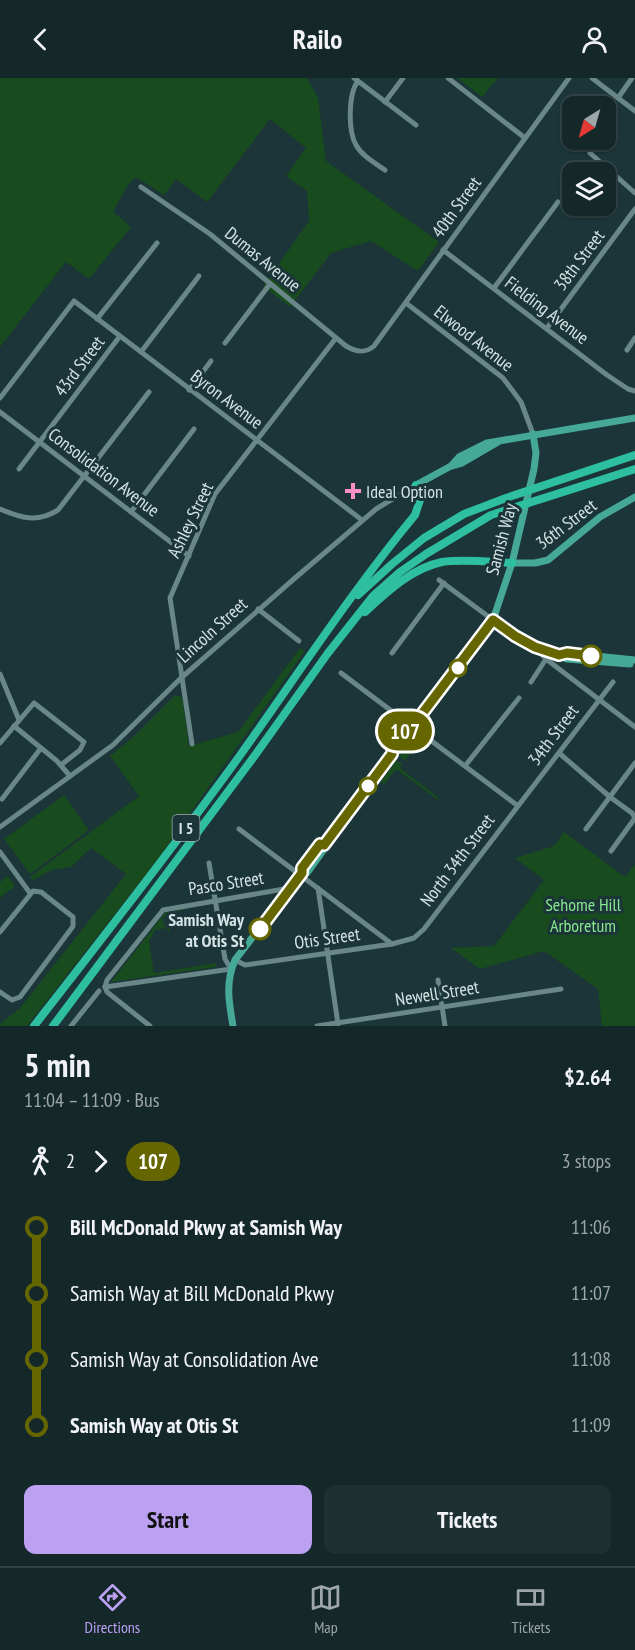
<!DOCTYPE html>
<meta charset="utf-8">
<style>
body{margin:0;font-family:"PT Sans Narrow",sans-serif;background:#1d3032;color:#f1f3f6;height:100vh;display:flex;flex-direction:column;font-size:22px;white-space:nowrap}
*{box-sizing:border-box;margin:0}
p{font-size:20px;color:#9da6a8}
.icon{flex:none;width:33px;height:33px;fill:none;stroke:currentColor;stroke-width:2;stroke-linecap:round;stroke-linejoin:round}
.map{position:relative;height:948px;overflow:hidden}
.details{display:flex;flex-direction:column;background:#14282a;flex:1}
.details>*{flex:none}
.badge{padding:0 12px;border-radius:20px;font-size:21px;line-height:39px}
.needle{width:39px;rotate:217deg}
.fabs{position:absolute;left:562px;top:18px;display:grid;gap:12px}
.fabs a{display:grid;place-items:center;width:54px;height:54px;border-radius:12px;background:#14282a;box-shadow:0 2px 4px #0004,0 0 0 2px #334447;font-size:30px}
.map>.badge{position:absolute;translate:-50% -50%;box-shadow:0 0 0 3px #fff}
.legs{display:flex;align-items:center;gap:9px;height:66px;padding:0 24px;font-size:20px}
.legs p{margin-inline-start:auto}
.head{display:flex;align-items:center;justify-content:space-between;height:102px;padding:0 24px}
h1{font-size:33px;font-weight:600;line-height:45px}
.cta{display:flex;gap:12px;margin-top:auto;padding:12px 24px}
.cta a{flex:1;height:69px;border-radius:12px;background:#bca0f2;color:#111;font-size:24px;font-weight:600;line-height:69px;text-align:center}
.cta a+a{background:#1d3032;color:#f1f3f6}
ul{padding:0 24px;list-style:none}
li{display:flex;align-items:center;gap:21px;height:66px;font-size:22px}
li i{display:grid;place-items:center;width:9px;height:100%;margin:0 8px;background:currentColor}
li i::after{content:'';width:15px;height:15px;margin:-8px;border:4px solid;border-radius:50%;background:#14282a}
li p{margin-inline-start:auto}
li:first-child i{background:linear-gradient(#0000 50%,currentColor 0)}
li:last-child i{background:linear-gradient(currentColor 50%,#0000 0)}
header{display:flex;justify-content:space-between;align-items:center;height:78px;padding:0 24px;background:#14282a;font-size:27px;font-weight:600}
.tab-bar{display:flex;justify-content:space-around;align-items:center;height:84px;border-top:2px solid #334447;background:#14282a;font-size:16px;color:#9da6a8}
.tab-bar a{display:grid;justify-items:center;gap:3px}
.tab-bar .selected{color:#bca0f2}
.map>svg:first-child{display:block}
</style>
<header><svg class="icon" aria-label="back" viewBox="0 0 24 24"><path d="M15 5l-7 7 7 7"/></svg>Railo<svg class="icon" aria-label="person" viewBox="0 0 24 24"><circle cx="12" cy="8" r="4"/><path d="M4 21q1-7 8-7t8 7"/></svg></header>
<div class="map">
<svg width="635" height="948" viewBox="0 0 635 948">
<rect width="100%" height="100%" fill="#1b3538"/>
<g fill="#184b1e">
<path d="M0,0H307L318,20L326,83L439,164L418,193L371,163L331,175L290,229L263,208L309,143L307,113L286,98L306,70L270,41L207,124L176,101L164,117L136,99L127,108L113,134L131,149L89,201L66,184L0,269Z"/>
<path d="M457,0H498L482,19Z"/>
<path d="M300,570L305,573L157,782L27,948H0V946L20,930L126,796L91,770L71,789L52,792L33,802L30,799L139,718L110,678L131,661L175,617L182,619L189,668L238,654Z"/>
<path d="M416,656L432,667L419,661L409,674L410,676L405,683L399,678Z"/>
<path d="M396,682L402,686L400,690L439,720L438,722L396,691L385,705L388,708L381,704Z"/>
<path d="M64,717L89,752L30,796L4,761Z"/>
<path d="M564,754L625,799L635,786V948H602L598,911L544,873L480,891L451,870L494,868L544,802L515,780L554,768Z"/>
<path d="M8,798L15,808L0,820V804Z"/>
<path d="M211,825L178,833L176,835L163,839L164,849L169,848L170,854H168L167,850L155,852L149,864L154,895L216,885V889L111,904L165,835Z"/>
</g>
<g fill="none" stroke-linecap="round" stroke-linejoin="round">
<g stroke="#698689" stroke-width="5">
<path d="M354,0L416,47"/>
<path d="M448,0L525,60"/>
<path d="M592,0L635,33"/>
<path d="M358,3C348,16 348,53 356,67C362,78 375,85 385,92"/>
<path d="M618,20L632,0"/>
<path d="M385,24L403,0"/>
<path d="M590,75L635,115"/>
<path d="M141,109L210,156L346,268C356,274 365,276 374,268L569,0"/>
<path d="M443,172L607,297L628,311L635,313"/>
<path d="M494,210L558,124"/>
<path d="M406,225L503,300L521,324L533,356"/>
<path d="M97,241L157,165"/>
<path d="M547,250L635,131"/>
<path d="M225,265L270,206"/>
<path d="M627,272L635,260"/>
<path d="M141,274L199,198"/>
<path d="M189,312L211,283"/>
<path d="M0,320L74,223L362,442"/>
<path d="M0,334L189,478"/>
<path d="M19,391L120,258"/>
<path d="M0,431C21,440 37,445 58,432L149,314"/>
<path d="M131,434L194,351"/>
<path d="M439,502L493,542"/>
<path d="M258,531L299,563"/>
<path d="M536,570L546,581L635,649"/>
<path d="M392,575L444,505"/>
<path d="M341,595L518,728"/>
<path d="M0,596L19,642"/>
<path d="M531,604L546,581"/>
<path d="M14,648L57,683L70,698"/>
<path d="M0,665L34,625L84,664L80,672L61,687"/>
<path d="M192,666L170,520L215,416L336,260"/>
<path d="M559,675L610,719L632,735L635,740L611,773"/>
<path d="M465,688L519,620"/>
<path d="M2,721L41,670"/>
<path d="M0,749L113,667L181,600L295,500L376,431L416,407"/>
<path d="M239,751L392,866"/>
<path d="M586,751L635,685"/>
<path d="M0,774L30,815"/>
<path d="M318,810L338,946"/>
<path d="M0,854L33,813L41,814L73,839V848L71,851L20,919L12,922L0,914"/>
<path d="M235,882L245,887L392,866L414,860L424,851L613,604"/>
<path d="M438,902L445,948"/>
<path d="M105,909L231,891L225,881L209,785"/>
<path d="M105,909L107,902L163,832L290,810"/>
<path d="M105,909L107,914L150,948"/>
<path d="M71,948L99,913"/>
<path d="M317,948L561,911"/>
</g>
<g stroke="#46a897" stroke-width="7">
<path d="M451,388L459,379L487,365L635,340"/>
<path d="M416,407L451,388L462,385L498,364"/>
<path d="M512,485H535L548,482L600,439L635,419"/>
<path d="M493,542L515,558L535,569L555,576L567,575L635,582"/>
<path d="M559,577L567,581L630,586"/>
<path d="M392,676C392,667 403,651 413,649"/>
<path d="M324,767L392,676C401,673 413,658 413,649L493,542L512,485L534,391L536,375L533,356"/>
<path d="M302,795H307L325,770L324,767"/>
<path d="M233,948C229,925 225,905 235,882L302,795L301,790L320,766L324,767"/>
</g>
<g stroke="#2ebfa1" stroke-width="8">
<path d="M358,517L392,486L424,460L464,436L506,420L635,377"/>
<path d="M365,534C387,514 412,490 442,484C464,481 490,484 512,485"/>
<path d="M34,948C104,858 174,769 241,676C298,596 352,513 415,437L420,422L416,407"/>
<path d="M53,948L253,680L328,575L373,518L400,494L426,476L491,437L635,391"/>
</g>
</g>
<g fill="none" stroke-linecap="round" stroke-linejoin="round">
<defs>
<path id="line-1" d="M260,851L302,795V790L320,766L324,767L392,676C392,667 403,651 412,649L493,542L515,558L535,569L559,577L567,575L591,578"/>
</defs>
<use href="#line-1" stroke="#fff" stroke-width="14"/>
<use href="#line-1" stroke="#660" stroke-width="9"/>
</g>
<path fill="#fc8fc3" stroke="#1b3538" stroke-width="2" d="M350 404h6v6h6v6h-6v6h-6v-6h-6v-6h6z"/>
<g fill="#fff" stroke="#660" stroke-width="3">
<circle cx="591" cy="578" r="10"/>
<circle cx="458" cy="590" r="8"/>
<circle cx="368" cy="708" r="8"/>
<circle cx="260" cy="851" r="10"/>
</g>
<g text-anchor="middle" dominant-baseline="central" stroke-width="6" stroke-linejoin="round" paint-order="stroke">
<rect fill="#1b3538" stroke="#9cafb0" stroke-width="1.5" x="172.5" y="737" width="27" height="26" rx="4.5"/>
<g font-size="16" font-weight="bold" fill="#d4e3e4">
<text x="186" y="750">I 5</text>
</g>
<g font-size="18" fill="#d4e3e4" stroke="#1b3538">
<text transform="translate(456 129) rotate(-54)">40th Street</text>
<text transform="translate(263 181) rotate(39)">Dumas Avenue</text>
<text transform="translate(579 182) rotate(-53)">38th Street</text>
<text transform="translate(547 232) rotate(37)">Fielding Avenue</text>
<text transform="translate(474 260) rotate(38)">Elwood Avenue</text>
<text transform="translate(79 288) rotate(-53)">43rd Street</text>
<text transform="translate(227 321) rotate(37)">Byron Avenue</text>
<text transform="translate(104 394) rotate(37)">Consolidation Avenue</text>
<text transform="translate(190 442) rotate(-64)">Ashley Street</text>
<text transform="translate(566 446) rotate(-37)">36th Street</text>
<text transform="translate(501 461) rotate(-75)">Samish Way</text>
<text transform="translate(212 552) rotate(-42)">Lincoln Street</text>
<text transform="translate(553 657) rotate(-53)">34th Street</text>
<text transform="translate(457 782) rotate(-53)">North 34th Street</text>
<text transform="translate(226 805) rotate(-9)">Pasco Street</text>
<text transform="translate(327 860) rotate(-8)">Otis Street</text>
<text transform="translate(437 915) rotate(-9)">Newell Street</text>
</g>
<g font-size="18" fill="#d4e3e4" stroke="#1b3538" text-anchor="start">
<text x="366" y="413">Ideal Option</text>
</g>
<g font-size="18" fill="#88e68e" stroke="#1b3538">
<text x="583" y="826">Sehome Hill<tspan x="583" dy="21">Arboretum</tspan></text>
</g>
<g font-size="18" font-weight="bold" fill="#d4e3e4" stroke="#1b3538" text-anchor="end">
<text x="244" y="841">Samish Way<tspan x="244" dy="21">at Otis St</tspan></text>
</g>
</g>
</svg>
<div class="fabs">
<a><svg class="needle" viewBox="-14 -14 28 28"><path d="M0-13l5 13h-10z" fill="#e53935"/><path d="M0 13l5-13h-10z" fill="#9da6a8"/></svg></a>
<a><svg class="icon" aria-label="layers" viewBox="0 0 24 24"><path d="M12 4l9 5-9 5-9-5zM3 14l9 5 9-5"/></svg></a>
</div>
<b class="badge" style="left:405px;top:653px;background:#660;color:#fff">107</b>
</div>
<section class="details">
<div class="head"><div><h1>5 min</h1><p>11:04 – 11:09 · Bus</p></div><b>$2.64</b></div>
<div class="legs"><svg class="icon" aria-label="walk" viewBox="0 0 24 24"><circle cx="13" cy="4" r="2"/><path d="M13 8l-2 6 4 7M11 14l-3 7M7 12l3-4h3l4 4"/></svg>2<svg class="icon" aria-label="forward" viewBox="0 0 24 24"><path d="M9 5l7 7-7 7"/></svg><b class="badge" style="background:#660;color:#fff">107</b><p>3 stops</p></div>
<ul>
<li><i style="color:#660"></i><b>Bill McDonald Pkwy at Samish Way</b><p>11:06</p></li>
<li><i style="color:#660"></i><span>Samish Way at Bill McDonald Pkwy</span><p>11:07</p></li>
<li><i style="color:#660"></i><span>Samish Way at Consolidation Ave</span><p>11:08</p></li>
<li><i style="color:#660"></i><b>Samish Way at Otis St</b><p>11:09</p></li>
</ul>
<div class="cta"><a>Start</a><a>Tickets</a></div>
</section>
<nav class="tab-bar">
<a class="selected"><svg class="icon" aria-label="directions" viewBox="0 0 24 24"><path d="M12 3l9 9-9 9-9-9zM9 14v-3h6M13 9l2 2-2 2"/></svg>Directions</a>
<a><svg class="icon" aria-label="map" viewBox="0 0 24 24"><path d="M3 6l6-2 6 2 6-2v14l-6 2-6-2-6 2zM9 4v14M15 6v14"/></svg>Map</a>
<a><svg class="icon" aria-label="tickets" viewBox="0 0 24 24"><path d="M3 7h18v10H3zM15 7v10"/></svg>Tickets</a>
</nav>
